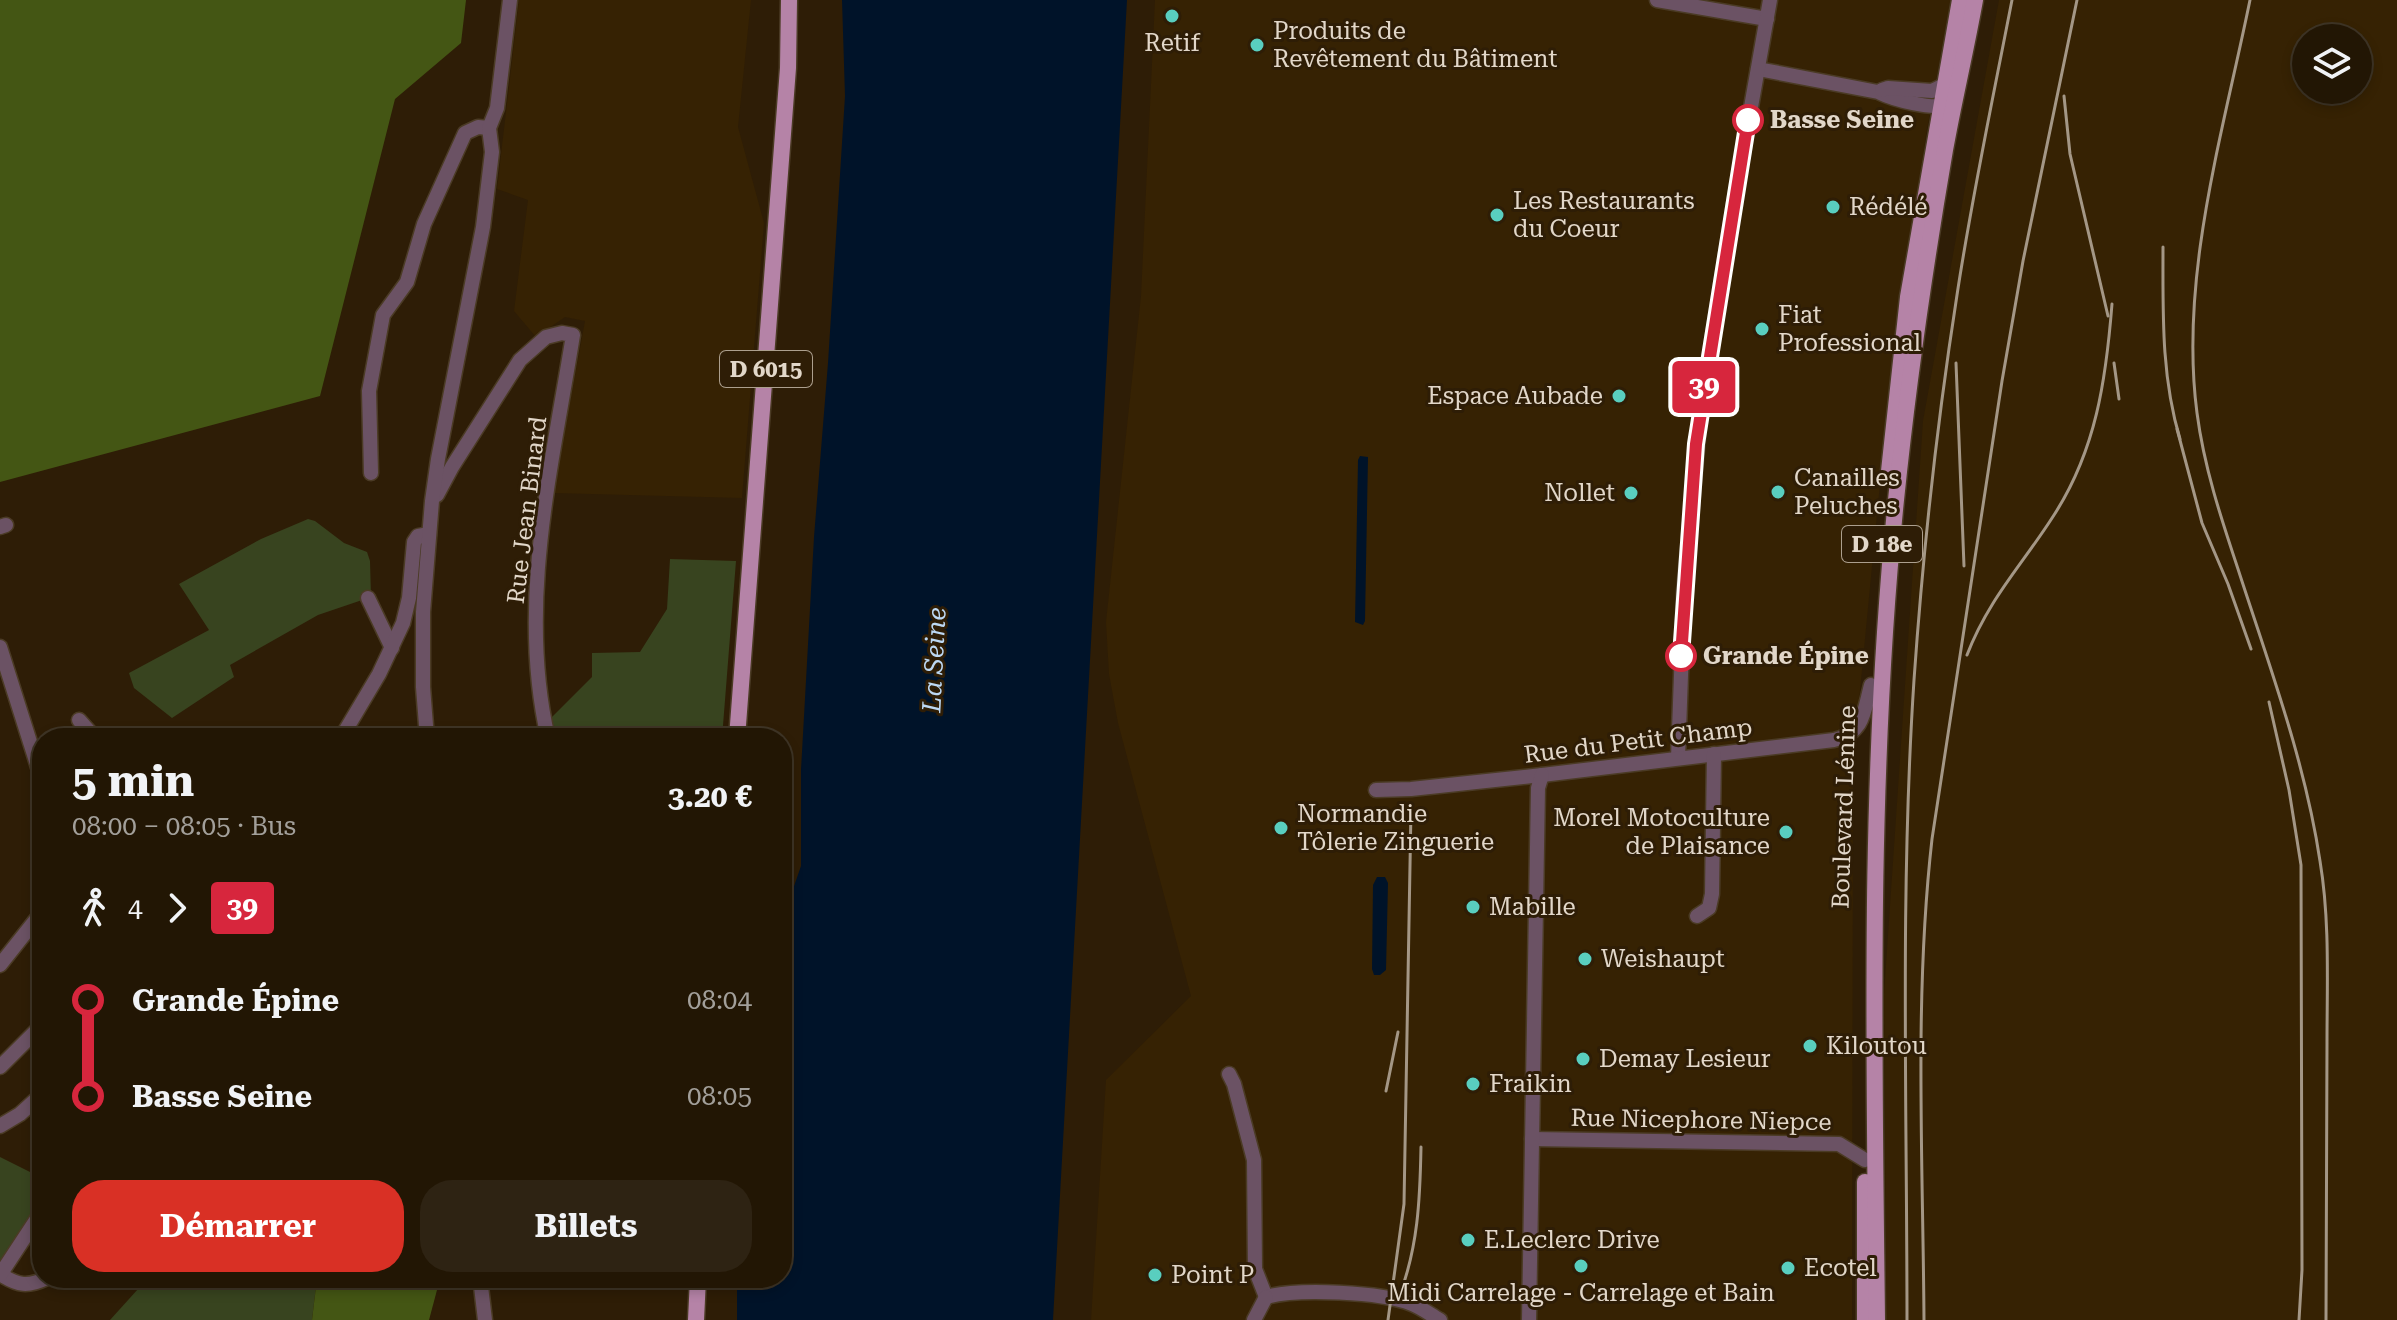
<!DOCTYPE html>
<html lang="fr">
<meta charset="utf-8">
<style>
body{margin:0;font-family:"Roboto Serif",serif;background:#2e2313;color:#f1f3f6;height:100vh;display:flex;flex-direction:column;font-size:30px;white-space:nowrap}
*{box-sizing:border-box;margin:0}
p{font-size:26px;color:#a29f9a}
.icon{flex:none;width:44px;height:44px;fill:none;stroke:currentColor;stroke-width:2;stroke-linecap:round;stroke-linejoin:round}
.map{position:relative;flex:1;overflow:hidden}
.side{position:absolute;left:32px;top:728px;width:760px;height:560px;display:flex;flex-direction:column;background:#221604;border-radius:32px;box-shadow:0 4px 12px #0003,0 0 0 2px #3f3526}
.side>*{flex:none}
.badge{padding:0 16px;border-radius:6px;font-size:28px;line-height:52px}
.fabs{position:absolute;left:2292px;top:24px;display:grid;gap:16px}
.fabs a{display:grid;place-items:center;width:80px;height:80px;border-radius:50%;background:#221604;box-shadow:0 4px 12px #0003,0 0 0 2px #3f3526;font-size:40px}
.map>.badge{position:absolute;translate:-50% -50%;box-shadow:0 0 0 4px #fff}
.legs{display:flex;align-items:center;gap:12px;height:88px;padding:0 40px;font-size:26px}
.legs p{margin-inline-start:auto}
.headline{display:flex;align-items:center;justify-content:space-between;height:136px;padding:0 40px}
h1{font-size:44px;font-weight:700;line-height:60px}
.action{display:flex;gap:16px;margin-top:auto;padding:16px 40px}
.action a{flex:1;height:92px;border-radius:32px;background:#d93025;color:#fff;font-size:32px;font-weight:700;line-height:92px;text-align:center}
.action a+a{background:#2e2313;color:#f1f3f6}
ul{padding:0 40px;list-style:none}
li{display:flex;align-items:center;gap:28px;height:96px;font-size:30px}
li i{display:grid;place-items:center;width:12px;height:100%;margin:0 10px;background:currentColor}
li i::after{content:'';width:20px;height:20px;margin:-10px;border:6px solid;border-radius:50%;background:#221604}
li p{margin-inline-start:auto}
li:first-child i{background:linear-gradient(#0000 50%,currentColor 0)}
li:last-child i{background:linear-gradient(currentColor 50%,#0000 0)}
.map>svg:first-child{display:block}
</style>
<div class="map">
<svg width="2397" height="1320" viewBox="0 0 2397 1320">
<rect width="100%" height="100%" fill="#2e1d06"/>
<g fill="#362203" fill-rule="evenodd">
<path d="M519,0H751L738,127L764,223L742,498L553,493L585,321L565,317L536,337L514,311L528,200L497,189Z"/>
<path d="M1155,0H1951L1926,135L1885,432L1853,763L1852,1320H1091L1106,1080L1191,996L1118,723L1109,674L1106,622L1141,296Z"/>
<path d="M1999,0H2397V1320H1886L1884,994L1923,421ZM2358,38V90H2306V38Z"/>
</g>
<g fill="#38441f">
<path d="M308,519L315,521L344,543L367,552L370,561L371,597L318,615L230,665L234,677L172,718L134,688L129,673L209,630L179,584L261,539Z"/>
<path d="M670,559L736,561L722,738H556L551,718L592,677V653L640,652L667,609Z"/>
<path d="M0,1157L42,1178V1201L0,1269Z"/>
<path d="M148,1278H317L312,1320H110Z"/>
</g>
<g fill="#445614">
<path d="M0,0H466L461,43L395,99L320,396L0,482Z"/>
<path d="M317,1278H437V1290L429,1320H312Z"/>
</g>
<g fill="#001329">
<path d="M842,0H1127L1053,1320H737V1278H782V921L801,866V770L814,537L828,363L845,96Z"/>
<path d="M1360,456L1368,457L1365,621L1363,625L1355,622L1358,460Z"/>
<path d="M1377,877H1385L1388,883L1386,970L1380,975H1374L1372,969L1373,885Z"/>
</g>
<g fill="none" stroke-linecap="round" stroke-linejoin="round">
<defs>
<g id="minor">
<path d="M1657,0L1767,19"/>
<path d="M1758,69L1878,92C1892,99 1934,111 1948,104"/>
<path d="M1882,90L1888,88L1932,91L1944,85"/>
<path d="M371,473L369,391L383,315L407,282L424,224L465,133L478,127L489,128"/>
<path d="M437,495L452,467L520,360L546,337L562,333L573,335C552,467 517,604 548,738"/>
<path d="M0,527L6,525"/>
<path d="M368,598L392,648"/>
<path d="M0,647L42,780"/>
<path d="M79,720L95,738"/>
<path d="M341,738L379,674L403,623L409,598L414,542L418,536L429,534"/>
<path d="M427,738L423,687V612L432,501L438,459L483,227L492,152L489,128L497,108L510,0"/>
<path d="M1678,758L1684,592L1700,416L1737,186L1770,0"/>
<path d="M1376,790L1411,789L1542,775L1834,740C1864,733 1864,711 1871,685"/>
<path d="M1697,916L1709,908L1712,894L1714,754"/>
<path d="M0,965L42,912"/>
<path d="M0,1067L42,1025"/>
<path d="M1229,1074L1234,1084L1254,1160L1255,1269L1266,1297"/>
<path d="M0,1126L20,1114L42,1094"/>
<path d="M1532,1139L1839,1144L1865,1160"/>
<path d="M0,1274C18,1286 28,1287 47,1278"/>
<path d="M0,1275L42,1211"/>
<path d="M480,1278L485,1320"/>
<path d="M1266,1297C1298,1288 1381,1292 1412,1304C1422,1308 1431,1315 1440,1320"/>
<path d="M1254,1320L1266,1297"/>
<path d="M1529,1320L1538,788L1542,775"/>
</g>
<g id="major">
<path d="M1889,471L1908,297L1960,0"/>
<path d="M737,738L788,68L789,0"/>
<path d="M696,1320L698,1278"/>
<path d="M1865,1320V1182"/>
<path d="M1877,1320C1874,1047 1868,773 1896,500C1908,383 1925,266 1945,150C1954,100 1966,50 1975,0"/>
</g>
</defs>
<use href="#minor" stroke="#4b3b25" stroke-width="17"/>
<use href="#major" stroke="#4b3b25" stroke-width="19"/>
<use href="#minor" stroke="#6b5264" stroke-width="14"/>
<use href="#major" stroke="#b583a7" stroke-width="16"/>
<g stroke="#a49786" stroke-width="3">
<path d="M2250,0C2223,133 2179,277 2197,413C2204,467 2221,518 2238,569C2269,665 2305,761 2320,861C2330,921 2327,983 2327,1043C2327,1135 2326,1228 2326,1320"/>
<path d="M2064,96L2070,154L2108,316"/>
<path d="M2163,247C2163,312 2161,376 2180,439"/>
<path d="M1956,363L1964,566"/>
<path d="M2114,363L2119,399"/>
<path d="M2177,429L2202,523L2228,584L2251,649"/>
<path d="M1967,655C1989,598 2023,564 2054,515C2096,450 2106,380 2112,304"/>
<path d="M2269,702L2289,790L2301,865L2302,1270L2299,1320"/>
<path d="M1386,1091L1398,1032"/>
<path d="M1399,1297C1418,1247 1420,1200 1421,1147"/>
<path d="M1388,1320L1404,1204L1411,809"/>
<path d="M1907,1320C1907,1107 1900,892 1914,680C1923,551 1937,423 1957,295C1972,196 1993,98 2012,0"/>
<path d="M1924,1320C1923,1160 1914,998 1932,839L2002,381L2023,261L2077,0"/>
</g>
</g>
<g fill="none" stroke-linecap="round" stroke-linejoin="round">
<defs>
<path id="line-1" d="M1681,656L1696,444L1748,120"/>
</defs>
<use href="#line-1" stroke="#fff" stroke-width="18"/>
<use href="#line-1" stroke="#d7263d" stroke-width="12"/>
</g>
<g fill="#59cebf" stroke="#2e1d06" stroke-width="3">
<circle cx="1172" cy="16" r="8"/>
<circle cx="1257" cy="45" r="8"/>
<circle cx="1833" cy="207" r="8"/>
<circle cx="1497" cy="215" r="8"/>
<circle cx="1762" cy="329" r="8"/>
<circle cx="1619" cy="396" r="8"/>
<circle cx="1778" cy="492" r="8"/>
<circle cx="1631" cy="493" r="8"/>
<circle cx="1281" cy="828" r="8"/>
<circle cx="1786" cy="832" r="8"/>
<circle cx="1473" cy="907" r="8"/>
<circle cx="1585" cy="959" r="8"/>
<circle cx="1810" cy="1046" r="8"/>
<circle cx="1583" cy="1059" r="8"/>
<circle cx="1473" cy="1084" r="8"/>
<circle cx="1468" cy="1240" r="8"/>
<circle cx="1581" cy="1266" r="8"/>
<circle cx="1788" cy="1268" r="8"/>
<circle cx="1155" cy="1275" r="8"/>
</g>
<g fill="#fff" stroke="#d7263d" stroke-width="4">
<circle cx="1748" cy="120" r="14"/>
<circle cx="1681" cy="656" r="14"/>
</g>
<g text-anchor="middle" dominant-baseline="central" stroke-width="6" stroke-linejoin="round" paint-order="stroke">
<g fill="#2e1d06" stroke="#ac9f8e" stroke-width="2">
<rect x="720" y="351" width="92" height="36" rx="6"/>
<rect x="1842" y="526" width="80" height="36" rx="6"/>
</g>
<g font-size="22" font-weight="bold" fill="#e2d7c9">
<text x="766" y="369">D 6015</text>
<text x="1882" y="544">D 18e</text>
</g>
<g font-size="24" fill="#e2d7c9" stroke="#2e1d06" text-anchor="start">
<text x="1273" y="31">Produits de<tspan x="1273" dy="28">Revêtement du Bâtiment</tspan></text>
<text x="1172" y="43" text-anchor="middle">Retif</text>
<text x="1513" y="201">Les Restaurants<tspan x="1513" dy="28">du Coeur</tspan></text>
<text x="1849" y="207">Rédélé</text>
<text x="1778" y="315">Fiat<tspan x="1778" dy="28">Professional</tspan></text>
<text x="1603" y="396" text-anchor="end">Espace Aubade</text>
<text x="1794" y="478">Canailles<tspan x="1794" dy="28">Peluches</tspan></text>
<text x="1615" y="493" text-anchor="end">Nollet</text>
<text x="1297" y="814">Normandie<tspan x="1297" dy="28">Tôlerie Zinguerie</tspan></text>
<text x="1770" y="818" text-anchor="end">Morel Motoculture<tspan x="1770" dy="28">de Plaisance</tspan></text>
<text x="1489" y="907">Mabille</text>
<text x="1601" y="959">Weishaupt</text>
<text x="1826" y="1046">Kiloutou</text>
<text x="1599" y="1059">Demay Lesieur</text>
<text x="1489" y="1084">Fraikin</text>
<text x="1484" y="1240">E.Leclerc Drive</text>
<text x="1804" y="1268">Ecotel</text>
<text x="1171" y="1275">Point P</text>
<text x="1581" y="1293" text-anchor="middle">Midi Carrelage - Carrelage et Bain</text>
</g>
<g font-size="24" font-weight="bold" fill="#e2d7c9" stroke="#2e1d06" text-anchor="start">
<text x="1770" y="120">Basse Seine</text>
<text x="1703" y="656">Grande Épine</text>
</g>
<g font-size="24" fill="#e2d7c9" stroke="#2e1d06">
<text transform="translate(527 510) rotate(-83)">Rue Jean Binard</text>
<text transform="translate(1638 741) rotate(-7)">Rue du Petit Champ</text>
<text transform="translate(1844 807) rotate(-88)">Boulevard Lénine</text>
<text transform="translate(1701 1120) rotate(1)">Rue Nicephore Niepce</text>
</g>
<g font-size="26" font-style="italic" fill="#bcd8f4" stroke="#2e1d06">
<text transform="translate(934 660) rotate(-87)">La Seine</text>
</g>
</g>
</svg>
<div class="fabs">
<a><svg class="icon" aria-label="layers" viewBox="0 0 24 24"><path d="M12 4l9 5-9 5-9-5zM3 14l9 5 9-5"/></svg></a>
</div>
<b class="badge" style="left:1704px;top:387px;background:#d7263d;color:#fff">39</b>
<section class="side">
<div class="headline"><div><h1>5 min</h1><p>08:00 – 08:05 · Bus</p></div><b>3.20 €</b></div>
<div class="legs"><svg class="icon" aria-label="walk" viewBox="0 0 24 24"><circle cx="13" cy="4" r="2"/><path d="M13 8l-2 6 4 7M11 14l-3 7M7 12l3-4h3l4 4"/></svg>4<svg class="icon" aria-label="forward" viewBox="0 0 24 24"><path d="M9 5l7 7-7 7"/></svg><b class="badge" style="background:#d7263d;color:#fff">39</b></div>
<ul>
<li><i style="color:#d7263d"></i><b>Grande Épine</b><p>08:04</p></li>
<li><i style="color:#d7263d"></i><b>Basse Seine</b><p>08:05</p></li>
</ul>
<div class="action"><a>Démarrer</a><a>Billets</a></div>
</section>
</div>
